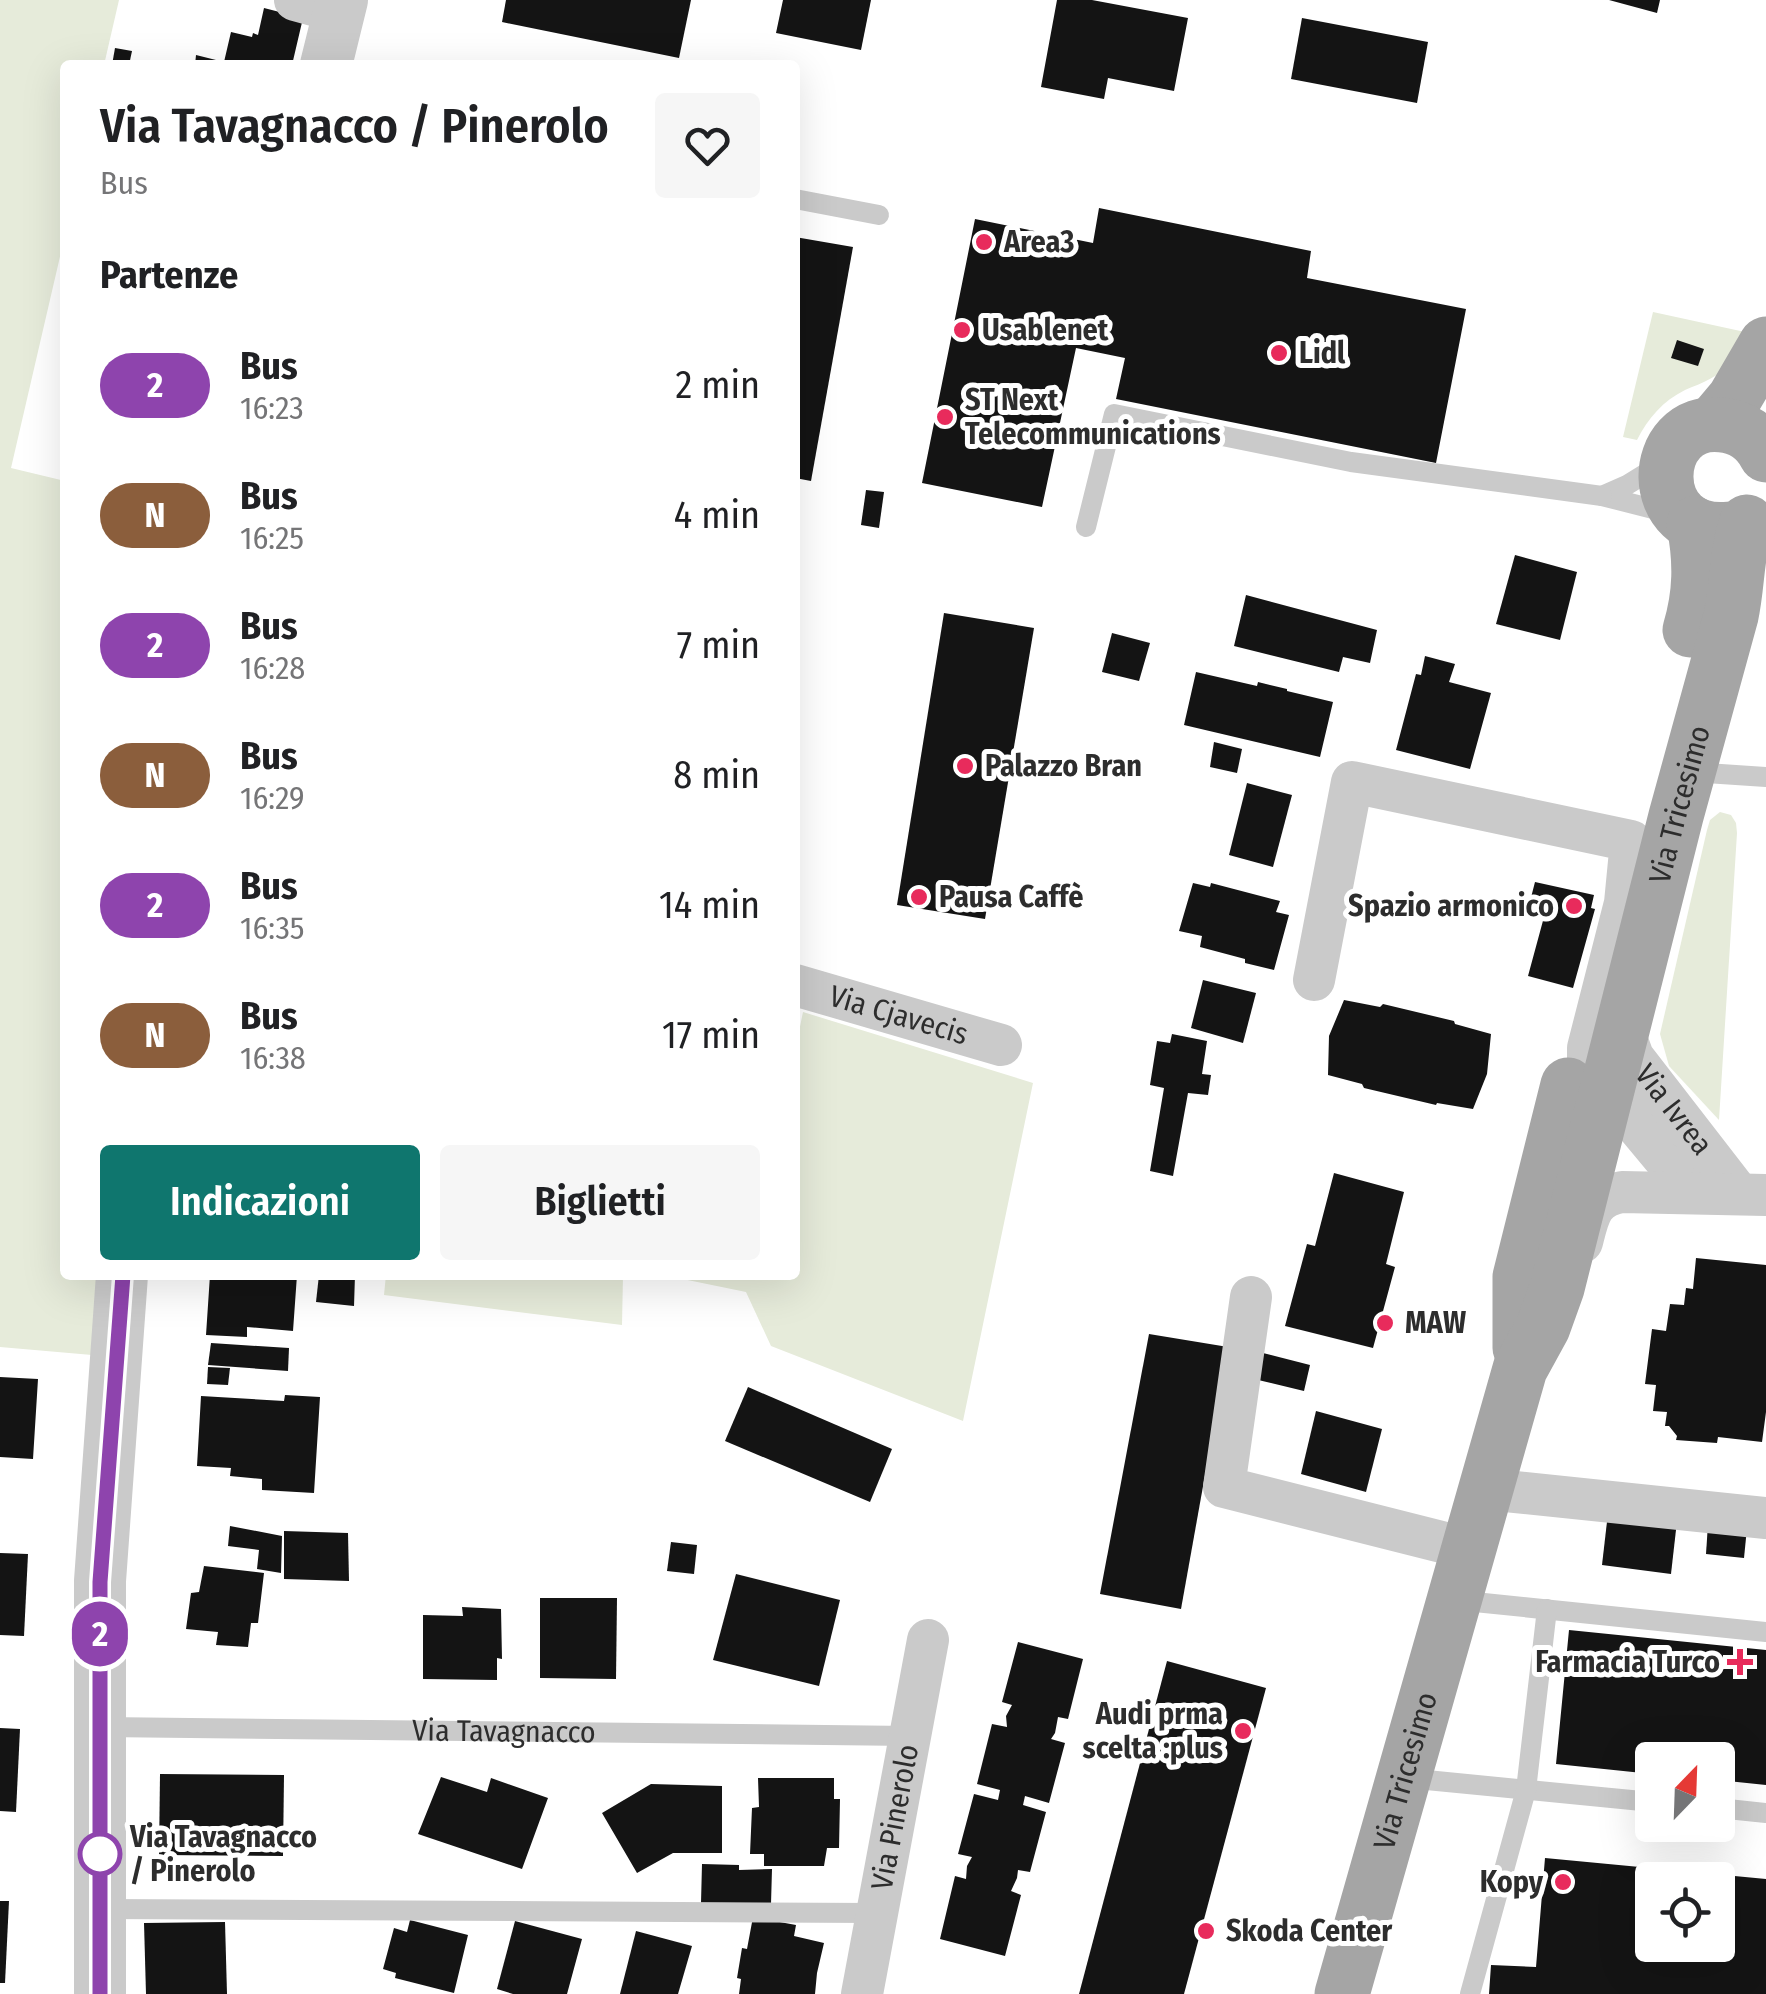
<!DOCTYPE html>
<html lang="it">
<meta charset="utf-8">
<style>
body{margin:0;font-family:"Fira Sans Condensed",sans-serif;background:#f6f6f6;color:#202124;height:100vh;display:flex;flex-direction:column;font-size:38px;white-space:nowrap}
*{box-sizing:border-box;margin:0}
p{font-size:32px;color:#757577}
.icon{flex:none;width:55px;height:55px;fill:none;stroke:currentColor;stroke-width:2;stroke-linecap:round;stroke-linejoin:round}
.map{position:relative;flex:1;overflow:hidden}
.side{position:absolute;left:60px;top:60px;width:740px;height:1220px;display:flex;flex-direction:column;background:#fff;border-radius:10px;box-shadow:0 10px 40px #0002}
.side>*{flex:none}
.badge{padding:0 20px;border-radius:32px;font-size:35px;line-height:65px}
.needle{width:65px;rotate:23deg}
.fabs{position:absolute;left:1635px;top:1742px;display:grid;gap:20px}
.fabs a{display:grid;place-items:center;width:100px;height:100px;border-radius:10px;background:#fff;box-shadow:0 10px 40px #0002;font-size:50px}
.map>.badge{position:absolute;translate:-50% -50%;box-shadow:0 0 0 5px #fff}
h2{padding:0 40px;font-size:38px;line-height:90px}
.round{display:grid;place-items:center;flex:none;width:105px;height:105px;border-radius:10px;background:#f6f6f6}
.head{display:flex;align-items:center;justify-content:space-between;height:170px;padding:0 40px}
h1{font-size:48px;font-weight:600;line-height:75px}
.action{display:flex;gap:20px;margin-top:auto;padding:20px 40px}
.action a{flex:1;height:115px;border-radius:10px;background:#0f766e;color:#fff;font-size:40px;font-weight:600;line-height:115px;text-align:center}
.action a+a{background:#f6f6f6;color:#202124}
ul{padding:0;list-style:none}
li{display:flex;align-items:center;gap:30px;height:130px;padding:0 40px}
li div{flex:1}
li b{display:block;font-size:38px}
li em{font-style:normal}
li .badge{min-width:110px;font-weight:700;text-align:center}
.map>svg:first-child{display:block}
</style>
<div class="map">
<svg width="1766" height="1994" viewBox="0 0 1766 1994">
<rect width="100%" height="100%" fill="#fff"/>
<g fill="#e6ebda">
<path d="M0,0H119L104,65H65V235L11,468L65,481V1275H98L92,1355L0,1347Z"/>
<path d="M1653,312L1745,332C1741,341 1738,353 1732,361C1721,376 1702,383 1685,390C1663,401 1648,418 1637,440L1623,437Z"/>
<path d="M1720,812L1731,815L1736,823L1737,833L1719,1120L1669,1066L1660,1034L1707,830L1710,820Z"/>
<path d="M803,1012L1033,1083L963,1421L771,1346L746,1292L668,1276L795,1275V1051Z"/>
<path d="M386,1275H623L622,1325L384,1295Z"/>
</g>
<g fill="#141414" fill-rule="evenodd">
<path d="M506,0H691L679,58L502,22Z"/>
<path d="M783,0H871L861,50L776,33Z"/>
<path d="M1057,0H1092L1188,18L1174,91L1108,78L1104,99L1041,87Z"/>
<path d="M1609,0H1660L1657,13Z"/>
<path d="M264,8L303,18L292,65H195L196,55L224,62L231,32L252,37L253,33L258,35Z"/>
<path d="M1302,18L1428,42L1417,103L1291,79Z"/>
<path d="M115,48L132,51L129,65H112Z"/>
<path d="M1099,208L1311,251L1307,278L1466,309L1436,463L1116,399L1125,358L1076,348L1042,507L922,483L975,219L1093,243Z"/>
<path d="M795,237L853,247L811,481L795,478Z"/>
<path d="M1677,340L1704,349L1698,366L1671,358Z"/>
<path d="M866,490L884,492L879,528L861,525Z"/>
<path d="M1515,555L1577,572L1560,640L1496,624Z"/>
<path d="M1246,595L1377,630L1370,663L1343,657L1339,672L1234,646Z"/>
<path d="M944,613L1034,628L985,919L897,905Z"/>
<path d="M1112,633L1150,643L1139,681L1102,672Z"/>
<path d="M1425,656L1455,664L1449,682L1491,693L1470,769L1396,750L1416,674L1421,675Z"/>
<path d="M1196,672L1257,686L1258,682L1287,689V691L1333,702L1320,757L1184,725Z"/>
<path d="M1214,742L1242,749L1237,773L1210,767Z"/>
<path d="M1247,783L1292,795L1273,867L1229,855Z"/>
<path d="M1535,882L1594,895L1591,908L1595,909L1573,988L1528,976L1544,917L1527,913Z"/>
<path d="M1193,883L1210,887L1211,883L1280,901L1276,912L1289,915L1274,970L1245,963V959L1200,947L1202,936L1179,931Z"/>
<path d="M1203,980L1256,993L1243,1043L1191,1028Z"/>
<path d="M1344,1000L1380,1007L1383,1004L1454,1021L1455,1024L1491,1034L1487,1074L1473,1109L1437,1103L1436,1105L1364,1088L1362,1084L1328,1075L1329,1036Z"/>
<path d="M1172,1034L1207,1041L1202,1074L1211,1075L1208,1095L1188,1093L1173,1176L1150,1171L1164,1088L1150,1085L1157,1041L1170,1043Z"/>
<path d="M1334,1173L1404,1192L1386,1264L1395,1267L1373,1348L1285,1326L1307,1244L1315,1246Z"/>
<path d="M1696,1258L1766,1265V1412L1762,1442L1718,1437L1717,1443L1676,1440L1677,1436L1669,1426H1665L1667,1412L1653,1411L1656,1385L1645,1384L1652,1329L1666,1331L1670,1304L1684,1305L1686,1288L1693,1289Z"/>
<path d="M210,1275H297L293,1331L247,1327V1337L206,1335Z"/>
<path d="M319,1275H355L354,1306L316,1302Z"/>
<path d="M1149,1334L1228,1347L1181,1609L1100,1594Z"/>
<path d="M211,1343L289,1348L288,1371L208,1365Z"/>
<path d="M1259,1352L1310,1365L1304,1391L1254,1379Z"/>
<path d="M208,1367L230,1368L228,1385L207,1384Z"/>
<path d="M0,1377L38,1379L33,1459L0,1457Z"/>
<path d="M748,1387L892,1449L870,1502L725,1441Z"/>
<path d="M285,1395L320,1397L314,1493L262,1490V1479L230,1476L231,1468L197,1466L201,1396L284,1401Z"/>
<path d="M1316,1411L1382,1429L1366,1492L1301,1474Z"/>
<path d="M1608,1513L1677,1521L1671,1574L1602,1565Z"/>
<path d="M1708,1524L1747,1528L1744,1558L1706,1554Z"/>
<path d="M230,1526L282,1536L281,1573L257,1569L259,1550L228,1546Z"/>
<path d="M284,1531L348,1533L349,1581L284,1579Z"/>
<path d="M671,1542L697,1545L694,1574L667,1571Z"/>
<path d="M0,1553L28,1554L24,1636L0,1635Z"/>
<path d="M204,1566L264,1573L258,1623H251L248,1647L216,1645L218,1632L186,1629L191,1593L199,1592Z"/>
<path d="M736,1574L840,1600L819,1686L713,1660Z"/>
<path d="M540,1598H617L616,1679L540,1678Z"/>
<path d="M462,1607L501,1609L502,1659L497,1658V1680L423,1679V1615L463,1616Z"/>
<path d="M1569,1630L1766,1650V1785L1718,1780V1760H1652V1774L1556,1764Z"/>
<path d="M1018,1642L1083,1659L1068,1719L1058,1717L1055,1733L1051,1739L1065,1743L1049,1803L1025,1796L1023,1805L1046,1812L1030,1872L1018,1870L1017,1878L1011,1891L1021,1895L1005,1956L940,1939L955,1876L966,1879L967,1866L972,1857L958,1854L974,1794L998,1800L1000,1790L977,1784L992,1724L1007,1727L1006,1716L1012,1705L1002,1702Z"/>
<path d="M1167,1661L1266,1688L1184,1994H1079Z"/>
<path d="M0,1728L20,1729L16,1812L0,1811Z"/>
<path d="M160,1774L284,1775L283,1856L159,1855Z"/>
<path d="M441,1777L487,1792L491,1778L548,1798L522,1869L418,1834Z"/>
<path d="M758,1778H834V1799H840L839,1848H827L824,1866H764V1854H750L752,1808L759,1807Z"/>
<path d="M651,1784L722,1786V1853H673L637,1873L602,1813Z"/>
<path d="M1545,1858L1766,1879V1994H1489L1491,1965L1536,1967ZM1652,1880H1718V1945H1652Z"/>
<path d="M702,1864L739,1865V1870L772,1869L771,1904L701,1903Z"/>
<path d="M0,1901H9L5,1983H0Z"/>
<path d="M753,1917L796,1925L794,1936L824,1943L817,1973L815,1994H739L741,1979L737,1978L742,1948L747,1949Z"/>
<path d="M410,1920L468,1935L454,1993L395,1978L396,1973L383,1969L394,1928L407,1932Z"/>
<path d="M515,1921L582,1939L567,1994H513L497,1989Z"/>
<path d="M225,1922L227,1994H146L144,1923Z"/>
<path d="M636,1931L692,1946L678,1994H620Z"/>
</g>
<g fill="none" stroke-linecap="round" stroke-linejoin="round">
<g stroke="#cacaca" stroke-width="20">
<path d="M795,199L879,215"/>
<path d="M1661,464L1627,485L1602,496L1669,513"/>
<path d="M1086,527L1114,414L1351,462L1602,496"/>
<path d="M1691,772L1766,777"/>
<path d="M1455,1600L1766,1632"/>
<path id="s1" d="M102,1727L910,1736"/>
<path d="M1406,1778L1652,1802"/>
<path d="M1718,1808L1766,1813"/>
<path d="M101,1909L875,1913"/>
<path d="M1470,1994L1526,1790L1547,1609"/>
</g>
<g stroke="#cacaca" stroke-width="42">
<path d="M295,0L339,12"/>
<path d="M1314,980L1352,782L1631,841L1625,903L1588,1048V1058L1593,1073L1692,1192"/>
<path id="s2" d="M795,985L1001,1045"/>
<path id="s3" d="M1624,1020L1625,1035L1633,1057L1739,1194"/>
<path d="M1582,1242C1589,1214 1591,1198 1622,1192L1766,1195"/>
<path d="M1251,1297L1224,1487L1469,1549"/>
<path d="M1486,1489L1766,1518"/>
<path id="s4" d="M862,1994L928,1640"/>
</g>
<g stroke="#cacaca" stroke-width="52">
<path d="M326,65L342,0"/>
<path d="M100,1994V1581L122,1275"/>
</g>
<g stroke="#a5a5a5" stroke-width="55">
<path d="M1713,424L1734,399L1766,344"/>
<path d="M1730,529C1644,539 1648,416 1722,425C1742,427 1757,437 1766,455"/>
<path d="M1690,630C1701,593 1701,561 1694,524"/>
<path d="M1520,1348V1277L1568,1085"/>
<path id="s5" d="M1342,1994L1520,1369L1543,1327L1557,1288L1676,816L1731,616C1738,584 1736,552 1747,522"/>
</g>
</g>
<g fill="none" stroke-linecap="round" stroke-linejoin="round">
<defs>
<path id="line" d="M100,1994V1582L123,1275"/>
</defs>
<use href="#line" stroke="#fff" stroke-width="22"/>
<use href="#line" stroke="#8e44ad" stroke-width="15"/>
</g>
<g fill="#e82b5c" stroke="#fff" stroke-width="4">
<circle cx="984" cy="242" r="10"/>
<circle cx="962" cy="330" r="10"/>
<circle cx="1279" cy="353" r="10"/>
<circle cx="945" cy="417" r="10"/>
<circle cx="965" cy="766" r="10"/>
<circle cx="919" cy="897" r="10"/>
<circle cx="1574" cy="906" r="10"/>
<circle cx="1385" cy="1323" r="10"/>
<path d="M1735 1647h10v10h10v10h-10v10h-10v-10h-10v-10h10z"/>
<circle cx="1243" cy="1731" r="10"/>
<circle cx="1563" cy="1882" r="10"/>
<circle cx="1206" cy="1931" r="10"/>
</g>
<circle fill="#fff" stroke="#8e44ad" stroke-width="5" cx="100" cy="1854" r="20"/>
<g text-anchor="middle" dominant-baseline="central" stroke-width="10" stroke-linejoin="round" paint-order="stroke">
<g font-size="30" font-weight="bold" fill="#2d2d2d" stroke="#fff" text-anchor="start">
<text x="1004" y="242">Area3</text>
<text x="982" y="330">Usablenet</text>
<text x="1299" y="353">Lidl</text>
<text x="965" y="400">ST Next<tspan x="965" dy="34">Telecommunications</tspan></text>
<text x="985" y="766">Palazzo Bran</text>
<text x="939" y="897">Pausa Caffè</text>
<text x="1554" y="906" text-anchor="end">Spazio armonico</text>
<text x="1405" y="1323">MAW</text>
<text x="1720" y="1662" text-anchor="end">Farmacia Turco</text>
<text x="1223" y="1714" text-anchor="end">Audi prma<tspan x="1223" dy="34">scelta :plus</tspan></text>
<text x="1543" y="1882" text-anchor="end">Kopy</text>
<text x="1226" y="1931">Skoda Center</text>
</g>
<g font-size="30" fill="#2d2d2d" stroke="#fff">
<text stroke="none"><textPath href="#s5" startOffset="1238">Via Tricesimo</textPath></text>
<text stroke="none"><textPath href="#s2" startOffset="108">Via Cjavecis</textPath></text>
<text stroke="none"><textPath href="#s3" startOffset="105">Via Ivrea</textPath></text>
<text stroke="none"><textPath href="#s1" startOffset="402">Via Tavagnacco</textPath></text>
<text stroke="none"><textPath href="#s5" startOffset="232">Via Tricesimo</textPath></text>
<text stroke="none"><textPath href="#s4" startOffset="180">Via Pinerolo</textPath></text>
</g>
<g font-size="30" font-weight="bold" fill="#2d2d2d" stroke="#fff" text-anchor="start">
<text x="130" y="1837">Via Tavagnacco<tspan x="130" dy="34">/ Pinerolo</tspan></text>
</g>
</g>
</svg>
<div class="fabs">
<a><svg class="needle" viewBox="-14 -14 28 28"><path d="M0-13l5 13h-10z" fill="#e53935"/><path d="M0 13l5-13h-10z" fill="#757577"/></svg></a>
<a><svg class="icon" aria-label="locate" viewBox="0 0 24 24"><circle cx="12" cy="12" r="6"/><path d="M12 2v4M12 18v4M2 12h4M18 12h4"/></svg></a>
</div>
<b class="badge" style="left:100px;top:1634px;background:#8e44ad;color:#fff">2</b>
<section class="side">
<div class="head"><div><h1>Via Tavagnacco / Pinerolo</h1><p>Bus</p></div><a class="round"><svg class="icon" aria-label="heart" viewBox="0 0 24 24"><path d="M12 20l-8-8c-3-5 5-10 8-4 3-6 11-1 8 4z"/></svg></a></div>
<h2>Partenze</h2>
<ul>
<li><span class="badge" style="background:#8e44ad;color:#fff">2</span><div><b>Bus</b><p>16:23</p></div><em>2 min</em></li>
<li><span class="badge" style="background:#8b5e3c;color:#fff">N</span><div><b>Bus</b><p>16:25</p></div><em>4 min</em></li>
<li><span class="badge" style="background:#8e44ad;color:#fff">2</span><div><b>Bus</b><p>16:28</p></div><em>7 min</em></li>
<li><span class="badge" style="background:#8b5e3c;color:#fff">N</span><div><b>Bus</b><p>16:29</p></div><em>8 min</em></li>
<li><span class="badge" style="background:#8e44ad;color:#fff">2</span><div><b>Bus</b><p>16:35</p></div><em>14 min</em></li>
<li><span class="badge" style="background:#8b5e3c;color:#fff">N</span><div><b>Bus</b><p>16:38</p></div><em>17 min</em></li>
</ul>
<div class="action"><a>Indicazioni</a><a>Biglietti</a></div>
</section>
</div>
